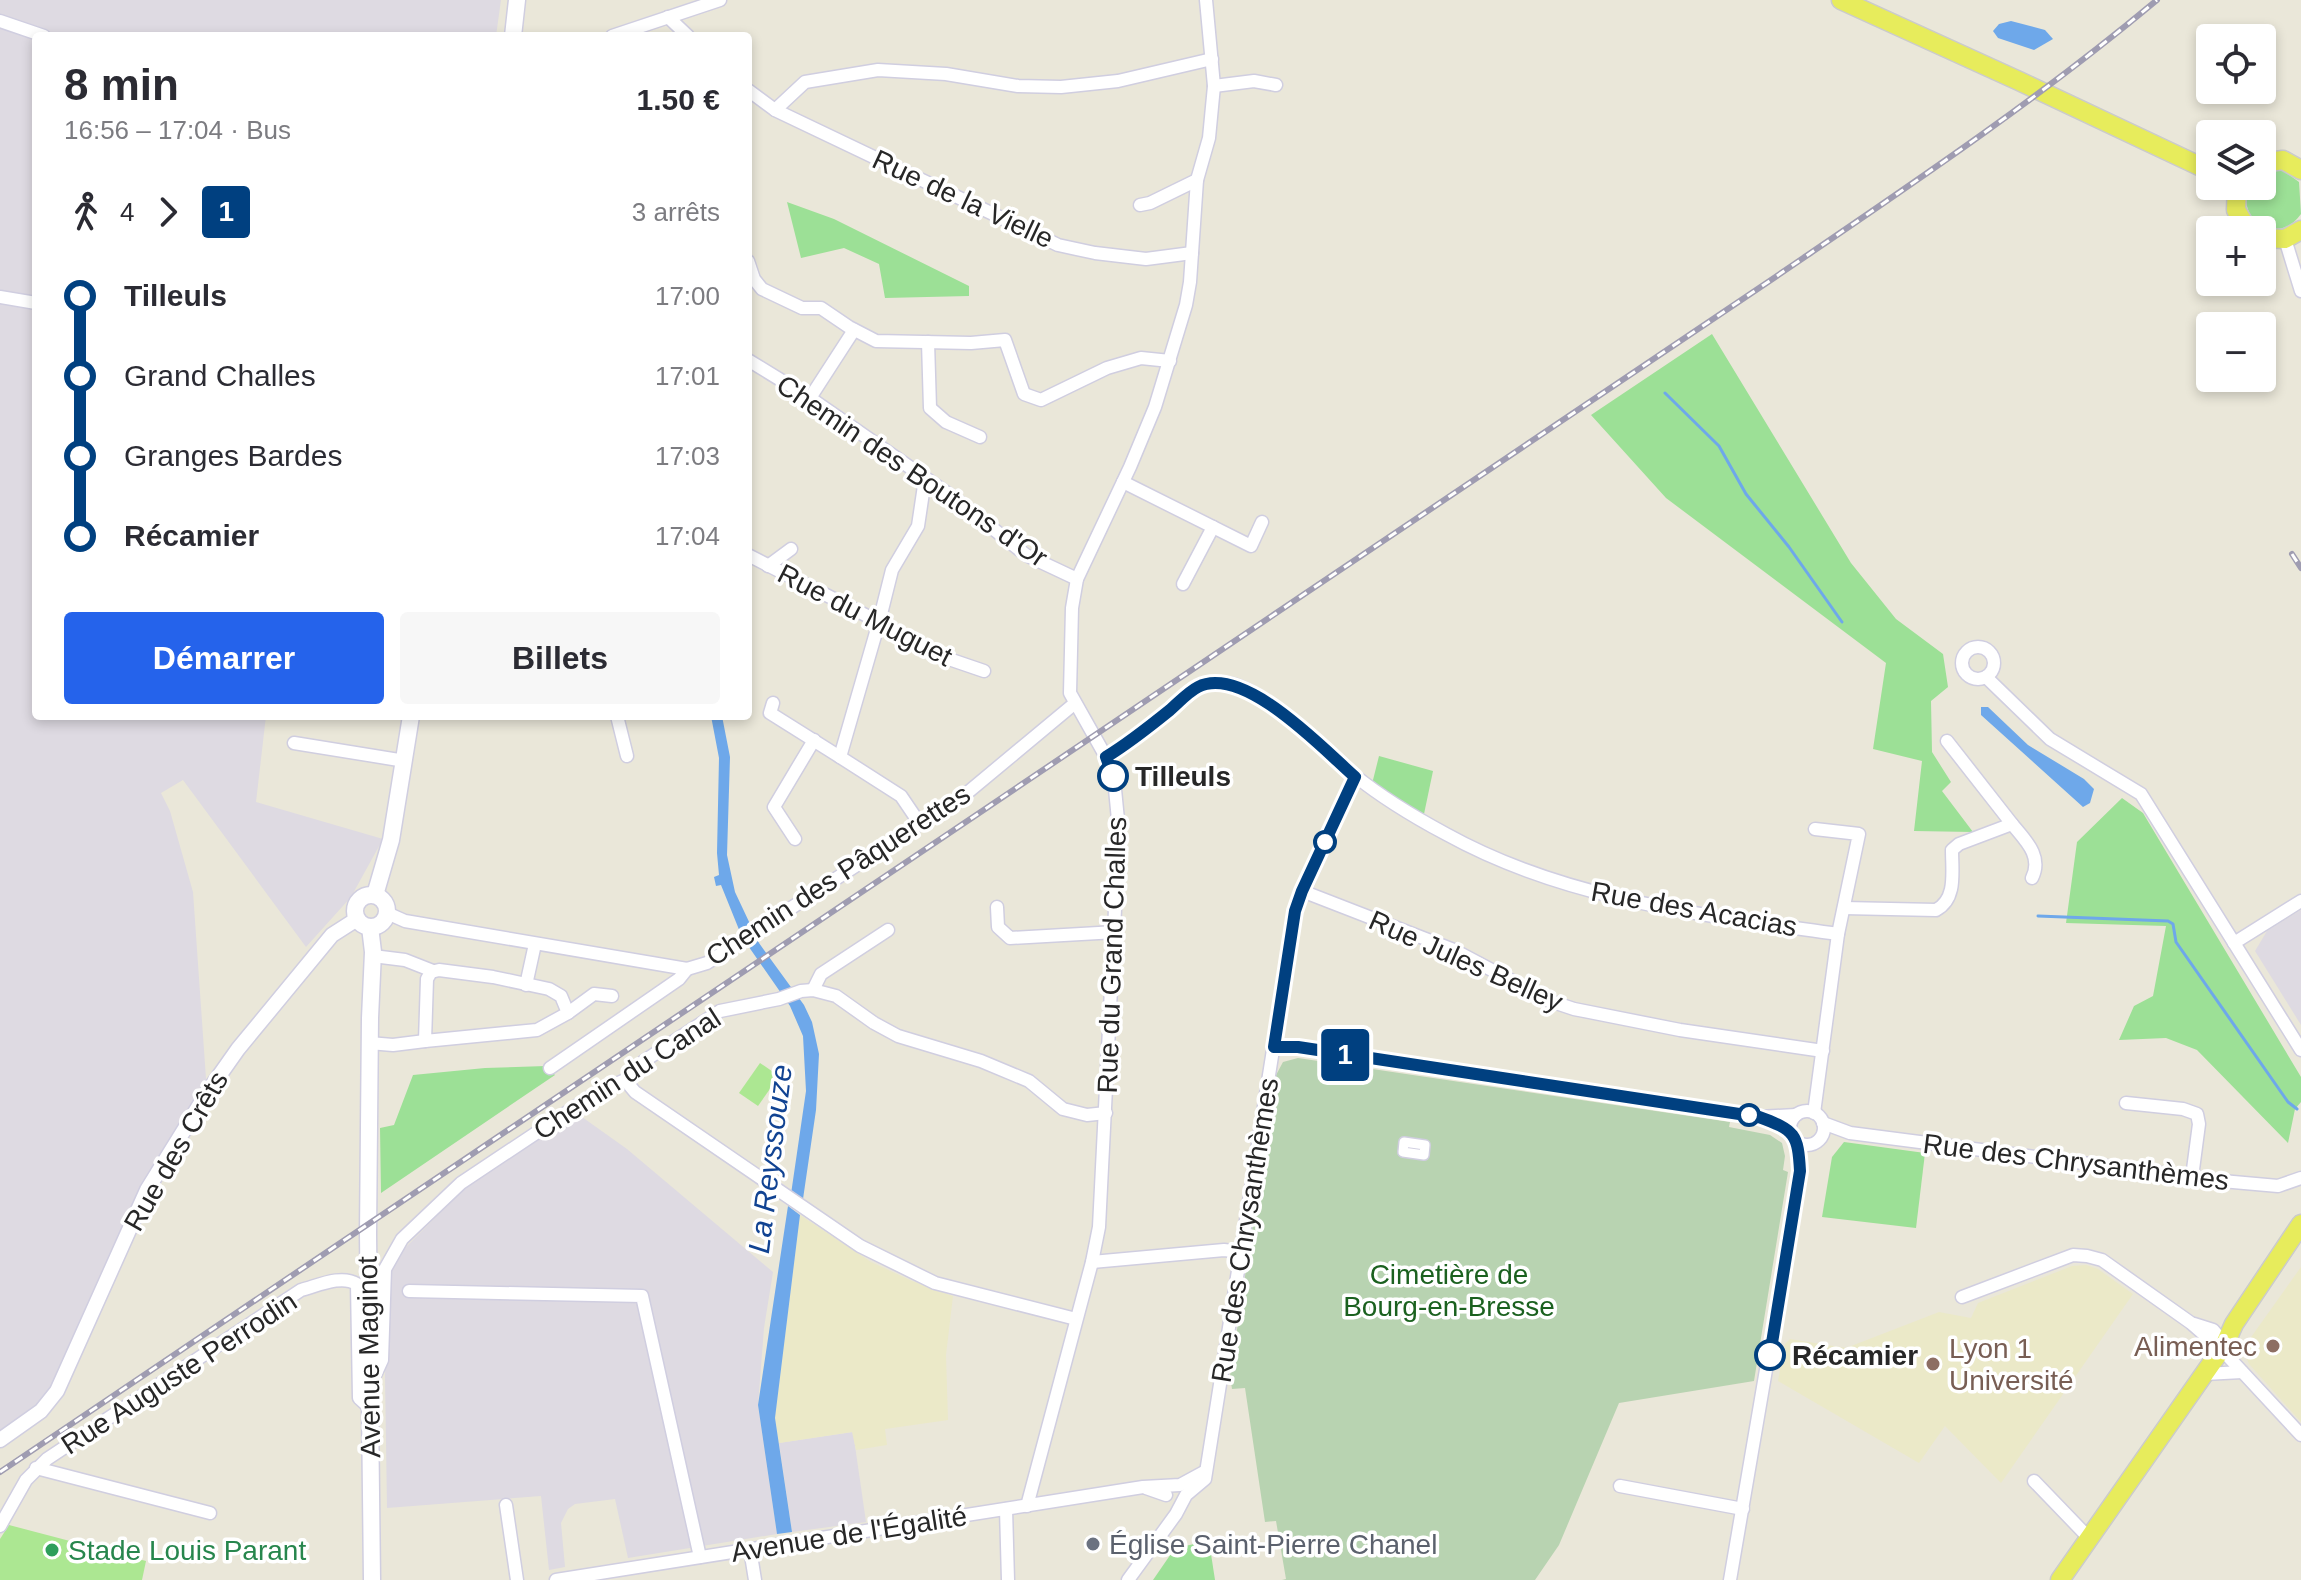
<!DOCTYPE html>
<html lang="fr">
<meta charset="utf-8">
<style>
body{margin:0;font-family:Helvetica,sans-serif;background:#f7f7f7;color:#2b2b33;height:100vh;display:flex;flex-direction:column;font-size:30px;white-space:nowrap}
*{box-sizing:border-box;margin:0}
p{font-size:26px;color:#7c7c81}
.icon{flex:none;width:44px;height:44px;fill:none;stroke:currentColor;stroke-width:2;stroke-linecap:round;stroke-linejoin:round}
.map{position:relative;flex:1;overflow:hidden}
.side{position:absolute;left:32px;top:32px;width:720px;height:688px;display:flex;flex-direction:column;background:#fff;border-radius:8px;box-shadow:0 4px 12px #0003}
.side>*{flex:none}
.badge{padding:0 16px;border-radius:6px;font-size:28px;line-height:52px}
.fabs{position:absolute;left:2196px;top:24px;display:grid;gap:16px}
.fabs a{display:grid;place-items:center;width:80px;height:80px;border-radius:8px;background:#fff;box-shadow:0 4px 12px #0003;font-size:40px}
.map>.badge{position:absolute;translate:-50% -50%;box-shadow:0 0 0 4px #fff}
.legs{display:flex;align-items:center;gap:12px;height:88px;padding:0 32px;font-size:26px}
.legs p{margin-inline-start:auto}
.overview{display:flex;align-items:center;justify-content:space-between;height:136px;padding:0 32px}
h1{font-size:44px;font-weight:800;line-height:60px}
.cta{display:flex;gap:16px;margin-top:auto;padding:16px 32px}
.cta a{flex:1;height:92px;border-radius:8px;background:#2563eb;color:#fff;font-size:32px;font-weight:800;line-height:92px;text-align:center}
.cta a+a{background:#f7f7f7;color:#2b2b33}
ul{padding:0 32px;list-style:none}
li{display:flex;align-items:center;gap:28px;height:80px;font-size:30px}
li i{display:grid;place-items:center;width:12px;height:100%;margin:0 10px;background:currentColor}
li i::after{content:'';width:20px;height:20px;margin:-10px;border:6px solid;border-radius:50%;background:#fff}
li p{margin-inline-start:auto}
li:first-child i{background:linear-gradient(#0000 50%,currentColor 0)}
li:last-child i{background:linear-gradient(currentColor 50%,#0000 0)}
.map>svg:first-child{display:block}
</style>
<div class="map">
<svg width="2301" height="1580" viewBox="0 0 2301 1580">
<rect width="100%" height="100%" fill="#eae7d9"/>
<g fill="#dedae2">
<path d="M0,0H501L496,36H36V716H266L256,802L383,839L351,897L306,947L183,780L161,793L170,811L193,892L207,1093L175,1143L44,1405L0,1433Z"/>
<path d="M2301,910V1025L2255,951L2267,931Z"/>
<path d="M575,1112L627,1149L773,1272L764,1328L758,1405L777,1534L628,1558L615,1499L575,1504L568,1509L561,1523L565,1567L549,1570L541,1496L387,1508L385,1376L388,1280L400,1253L464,1189Z"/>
<path d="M853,1432L866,1522L792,1532L779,1443Z"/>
</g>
<g fill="#ebe9c8">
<path d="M800,1215L871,1262L912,1281L953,1296L946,1355L948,1420L885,1429L887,1445L856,1450L852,1432L779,1443L775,1418Z"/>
<path d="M2086,1265L2098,1269L2133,1294L2001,1483L1945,1426L1919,1463L1778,1381L1785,1344L1790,1339L1846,1348L1939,1312L1971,1318L1978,1303L2072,1266Z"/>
<path d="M2301,1267V1422L2249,1364L2245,1354L2249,1340Z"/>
</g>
<g fill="#9ce096">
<path d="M2274,170L2284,171L2299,182L2301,214C2279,246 2235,222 2249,186H2262V173Z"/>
<path d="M787,202L834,219L969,286V296L885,298L879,264L844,248L801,258Z"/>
<path d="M1712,334L1851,563L1896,619L1943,654L1948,687L1931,701L1932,752L1951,782L1942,791L1973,832L1914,831L1922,761L1873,749L1886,663L1666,498L1591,415Z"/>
<path d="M1379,756L1433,771L1424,814L1372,784Z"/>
<path d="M2122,798L2143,813L2301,1077V1102L2295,1109L2288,1143L2197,1050L2166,1038L2119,1040L2134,1006L2153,996L2166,926L2066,923L2077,842Z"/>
<path d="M546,1066L555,1075L381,1193L380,1128L394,1125L413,1075L485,1068Z"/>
<path d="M1844,1142L1925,1153L1916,1228L1822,1217L1832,1157Z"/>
<path d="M1209,1541L1215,1580H1153L1175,1548Z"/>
</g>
<path fill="#b8d3b1" d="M1298,1058L1730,1122L1729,1127L1770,1135L1782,1143L1785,1156L1783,1170L1788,1172L1754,1381L1619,1403L1559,1545L1535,1580H1282L1286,1579L1276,1521L1265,1522L1245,1388L1232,1389L1230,1376L1275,1077L1283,1062Z"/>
<g fill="#ace792">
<path d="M760,1063L779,1076L758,1106L739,1093Z"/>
<path d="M9,1525L146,1561L142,1580H0V1539Z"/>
</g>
<g fill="#6ea8ea">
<path d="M2011,21L2045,30L2053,39L2034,50L1998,38L1993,31L1999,24Z"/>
<path d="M1981,707H1988L2028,745L2084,779L2094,789L2090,803L2083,807L1981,715Z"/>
<path d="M711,716H722L730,757L727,855L735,892L759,943L804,1005L812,1022L819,1054L816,1110L803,1199L791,1194L806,1091L803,1036L790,1006L742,937L721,885L716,886L714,877L719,875L717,853L719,758Z"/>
<path d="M788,1206L800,1215L775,1418L792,1532L777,1534L758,1405Z"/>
</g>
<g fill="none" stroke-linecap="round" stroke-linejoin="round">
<g stroke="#6ea8ea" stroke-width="3">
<path d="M1665,393L1719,446L1746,494L1789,547L1842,622"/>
<path d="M2038,916L2168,921L2173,924L2176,942L2288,1102L2297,1109"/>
</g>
<defs>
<path id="pedestrian" d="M1404,1142L1425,1145L1424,1155L1403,1152Z"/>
<g id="minor">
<path d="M668,17L688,36"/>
<path d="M0,21L44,36"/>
<path d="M612,36L720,0"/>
<path d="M1214,86L1254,81L1276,85"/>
<path d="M748,90L775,110L1058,245L1095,253L1146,259L1192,253"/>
<path d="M775,110L805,82L878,70L946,74L1018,86L1061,87L1118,81L1212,59"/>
<path d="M1140,205L1150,203L1197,180"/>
<path d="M2285,239L2301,291"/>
<path d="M748,261L754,279L762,289L802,308H821L849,327L876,341L971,343L1005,340L1024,394L1041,400L1107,368L1141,358L1170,361"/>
<path d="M0,297L36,303"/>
<path d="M928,342L930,408L946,422L980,437"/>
<path d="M748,360L810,398L957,500L1026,555L1077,579"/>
<path d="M810,398L854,330"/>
<path d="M1123,482L1251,546L1262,522"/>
<path d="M748,555L879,622L943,657L984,671"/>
<path d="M768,566L791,549"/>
<path d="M1183,584L1213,527"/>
<circle cx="1978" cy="663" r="16"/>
<path d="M1986,677L2050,739L2141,794L2301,1050"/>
<path d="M773,703L770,713L840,757"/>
<path d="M617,716L627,756"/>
<path d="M294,743L405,761"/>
<path d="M1106,757C1129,743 1148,727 1169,710C1178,703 1187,693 1197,687C1205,683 1219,681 1227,683C1267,689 1321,750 1354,775C1380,796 1416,818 1446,834C1567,901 1704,915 1838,934"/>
<path d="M920,824L901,796L840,757L879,622L892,570L918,526L925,479"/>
<path d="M2012,824C2025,840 2043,856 2032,878"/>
<path d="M795,839L774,807L814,740"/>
<path d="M1302,891L1454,950L1550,1001L1574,1009L1680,1030L1823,1051"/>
<path d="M997,907L998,927L1010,938L1116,932"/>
<path d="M1844,908L1936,910C1957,899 1952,872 1952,850L1959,844L2012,824L1947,741"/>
<path d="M387,913L405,921L687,969L707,963L967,793L1074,704"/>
<path d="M2234,943L2301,901"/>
<path d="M373,956L405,960L433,971"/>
<path d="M439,970L493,977L549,989L561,996L568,1013L537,1030L425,1041L427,979L431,972Z"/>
<path d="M526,985L535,944"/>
<path d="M813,990L821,974L888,930"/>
<path d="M568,1013L594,994L612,996"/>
<path d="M369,1043L393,1045L425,1041"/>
<path d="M1274,1047H1298L1759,1117L1796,1115"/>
<path d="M550,1068L679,979L687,969"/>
<path d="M625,1080L635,1092L860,1246L935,1283L1076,1319"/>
<path d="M2126,1103L2183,1109L2197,1114L2199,1124L2192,1177"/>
<circle cx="1807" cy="1128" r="17"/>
<path d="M1814,1113L1838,934L1859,834L1815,829"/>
<path d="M1823,1123L1850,1133L2222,1181L2278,1186L2301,1178"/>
<path d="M1092,1262L1224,1250L1241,1252"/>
<path d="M409,1291L642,1296L700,1557"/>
<path d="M1962,1297L2073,1255L2087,1256L2102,1260L2191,1323L2222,1350L2301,1435"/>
<path d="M2194,1324L2213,1330L2225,1344"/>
<path d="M2205,1374L2242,1372"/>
<path d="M371,1384L382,1360L385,1269L402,1239L461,1183L596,1093L625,1080L644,1061L720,1011L779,999L801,991L813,990L836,996L874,1023L898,1036L981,1061L1029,1081L1063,1109L1087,1115L1106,1113"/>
<path d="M36,1468L210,1513"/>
<path d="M2034,1481L2089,1538"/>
<path d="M1620,1486L1743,1509"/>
<path d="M1146,1488L1166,1495"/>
<path d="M506,1505L517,1580"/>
<path d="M1027,1506L1092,1262L1099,1227L1119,830L1114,779L1106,757L1070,693L1072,608L1077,579L1130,467L1155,407L1186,305L1190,282L1197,180L1209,138L1214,86L1206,0"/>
<path d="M1006,1509L1008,1580"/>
<path d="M0,1526L26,1480L47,1459L301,1290C317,1286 341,1274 357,1284L359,1398L371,1409"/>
<path d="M750,1549L755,1580"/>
<path d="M556,1580L1143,1487L1180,1485L1204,1472"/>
<path d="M1128,1580L1176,1514L1186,1495L1205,1479L1295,911L1355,777"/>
<path d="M1730,1580L1800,1171L1799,1143"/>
</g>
<path id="tertiary" d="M0,1440L41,1411L57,1391L147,1190L207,1093L238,1049L332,935L357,919"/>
<g id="secondary">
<path d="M513,36L517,0"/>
<circle cx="371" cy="911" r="16"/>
<path d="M375,895L391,840L411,716"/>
<path d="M370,927L373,952L370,1018L368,1234L372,1580"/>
</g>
<g id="primary">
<path d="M1841,0L2019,81L2210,171"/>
<path d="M2262,163L2283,160L2301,170"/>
<path d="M2237,186L2236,210L2248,230"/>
<path d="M2262,238L2285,239L2301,230"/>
<path d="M2060,1580L2225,1344L2234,1324L2301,1224"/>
</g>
</defs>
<use href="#pedestrian" stroke="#d0cee0" stroke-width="12"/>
<use href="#minor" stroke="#d0cee0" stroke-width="15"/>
<use href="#tertiary" stroke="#d0cee0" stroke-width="17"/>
<use href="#secondary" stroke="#d0cee0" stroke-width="19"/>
<use href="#primary" stroke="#cbcbcb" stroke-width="21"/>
<use href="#pedestrian" stroke="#fff" stroke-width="9"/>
<use href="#minor" stroke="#fff" stroke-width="12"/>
<use href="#tertiary" stroke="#fff" stroke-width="14"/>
<use href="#secondary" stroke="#fff" stroke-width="16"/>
<use href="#primary" stroke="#e7ec5c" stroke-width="18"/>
<defs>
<g id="rail">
<path d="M2292,554L2301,568"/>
<path d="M0,1472L1768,282C1900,192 2034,103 2157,0"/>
</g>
</defs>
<use href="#rail" stroke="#9f9cb1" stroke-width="6"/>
<use href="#rail" stroke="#fff" stroke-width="3" stroke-dasharray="9" stroke-linecap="butt"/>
</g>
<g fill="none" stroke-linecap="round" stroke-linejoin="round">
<defs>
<path id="line-1" d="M1113,776L1106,757C1129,743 1149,727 1170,710C1178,703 1188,692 1198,687C1244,664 1323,749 1355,777L1302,891L1295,911L1274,1047H1298L1759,1117C1795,1130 1798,1134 1800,1171L1770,1355"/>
</defs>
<use href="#line-1" stroke="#fff" stroke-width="18"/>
<use href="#line-1" stroke="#004080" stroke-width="12"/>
</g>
<g fill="#fff" stroke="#004080" stroke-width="4">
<circle cx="1113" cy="776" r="14"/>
<circle cx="1325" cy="842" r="10"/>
<circle cx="1749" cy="1115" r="10"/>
<circle cx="1770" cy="1355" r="14"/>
</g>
<g fill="#8d6e63" stroke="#fff" stroke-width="3">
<circle cx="2273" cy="1346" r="8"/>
<circle cx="1933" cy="1364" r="8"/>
</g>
<circle fill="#6b7280" stroke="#fff" stroke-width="3" cx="1093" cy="1544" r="8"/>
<circle fill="#2e9e5b" stroke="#fff" stroke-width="3" cx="52" cy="1550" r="8"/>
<g text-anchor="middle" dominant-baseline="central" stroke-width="7" stroke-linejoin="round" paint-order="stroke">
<g font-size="28" fill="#272727" stroke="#fff">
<text transform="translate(963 199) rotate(25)">Rue de la Vielle</text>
<text transform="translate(912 471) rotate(34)">Chemin des Boutons d'Or</text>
<text transform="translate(865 615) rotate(27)">Rue du Muguet</text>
<text transform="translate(838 875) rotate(-33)">Chemin des Pâquerettes</text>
<text transform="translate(1694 909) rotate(10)">Rue des Acacias</text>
<text transform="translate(1112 955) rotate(-88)">Rue du Grand Challes</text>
<text transform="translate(1466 961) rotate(24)">Rue Jules Belley</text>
<text transform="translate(627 1074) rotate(-33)">Chemin du Canal</text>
<text transform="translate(176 1151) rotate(-60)">Rue des Crêts</text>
<text transform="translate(2076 1162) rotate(7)">Rue des Chrysanthèmes</text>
<text transform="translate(1245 1230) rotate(-81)">Rue des Chrysanthèmes</text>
<text transform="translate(369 1357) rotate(-91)">Avenue Maginot</text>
<text transform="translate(179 1373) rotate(-33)">Rue Auguste Perrodin</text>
<text transform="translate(849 1534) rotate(-9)">Avenue de l'Égalité</text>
</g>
<g font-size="28" font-weight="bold" fill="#272727" stroke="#fff" text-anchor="start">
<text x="1135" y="776">Tilleuls</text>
<text x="1792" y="1355">Récamier</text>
</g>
<g font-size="28" fill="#1b611f" stroke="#fff">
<text x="1449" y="1274">Cimetière de<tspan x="1449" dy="32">Bourg-en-Bresse</tspan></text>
</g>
<g font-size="28" fill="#785e54" stroke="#fff" text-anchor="end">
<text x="2257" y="1346">Alimentec</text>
<text x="1949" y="1348" text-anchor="start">Lyon 1<tspan x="1949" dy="32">Université</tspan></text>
</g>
<g font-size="28" fill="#5b616d" stroke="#fff" text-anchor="start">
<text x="1109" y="1544">Église Saint-Pierre Chanel</text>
</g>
<g font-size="28" fill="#27864d" stroke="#fff" text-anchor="start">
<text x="68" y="1550">Stade Louis Parant</text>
</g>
<g font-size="30" font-style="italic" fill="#114392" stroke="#fff">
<text transform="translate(770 1159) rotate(-83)">La Reyssouze</text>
</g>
</g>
</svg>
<div class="fabs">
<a><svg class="icon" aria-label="locate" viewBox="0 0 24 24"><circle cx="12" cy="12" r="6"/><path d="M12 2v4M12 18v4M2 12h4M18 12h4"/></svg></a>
<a><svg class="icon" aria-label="layers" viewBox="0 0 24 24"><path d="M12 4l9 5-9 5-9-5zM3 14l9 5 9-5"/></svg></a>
<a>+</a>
<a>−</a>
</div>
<b class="badge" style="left:1345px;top:1055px;background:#004080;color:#fff">1</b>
<section class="side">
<div class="overview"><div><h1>8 min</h1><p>16:56 – 17:04 · Bus</p></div><b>1.50 €</b></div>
<div class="legs"><svg class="icon" aria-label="walk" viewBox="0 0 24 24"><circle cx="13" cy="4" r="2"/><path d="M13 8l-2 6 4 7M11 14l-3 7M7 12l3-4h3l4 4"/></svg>4<svg class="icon" aria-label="forward" viewBox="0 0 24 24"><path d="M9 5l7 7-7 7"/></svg><b class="badge" style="background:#004080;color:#fff">1</b><p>3 arrêts</p></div>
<ul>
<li><i style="color:#004080"></i><b>Tilleuls</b><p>17:00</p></li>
<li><i style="color:#004080"></i><span>Grand Challes</span><p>17:01</p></li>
<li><i style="color:#004080"></i><span>Granges Bardes</span><p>17:03</p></li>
<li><i style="color:#004080"></i><b>Récamier</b><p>17:04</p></li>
</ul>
<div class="cta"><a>Démarrer</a><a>Billets</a></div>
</section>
</div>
